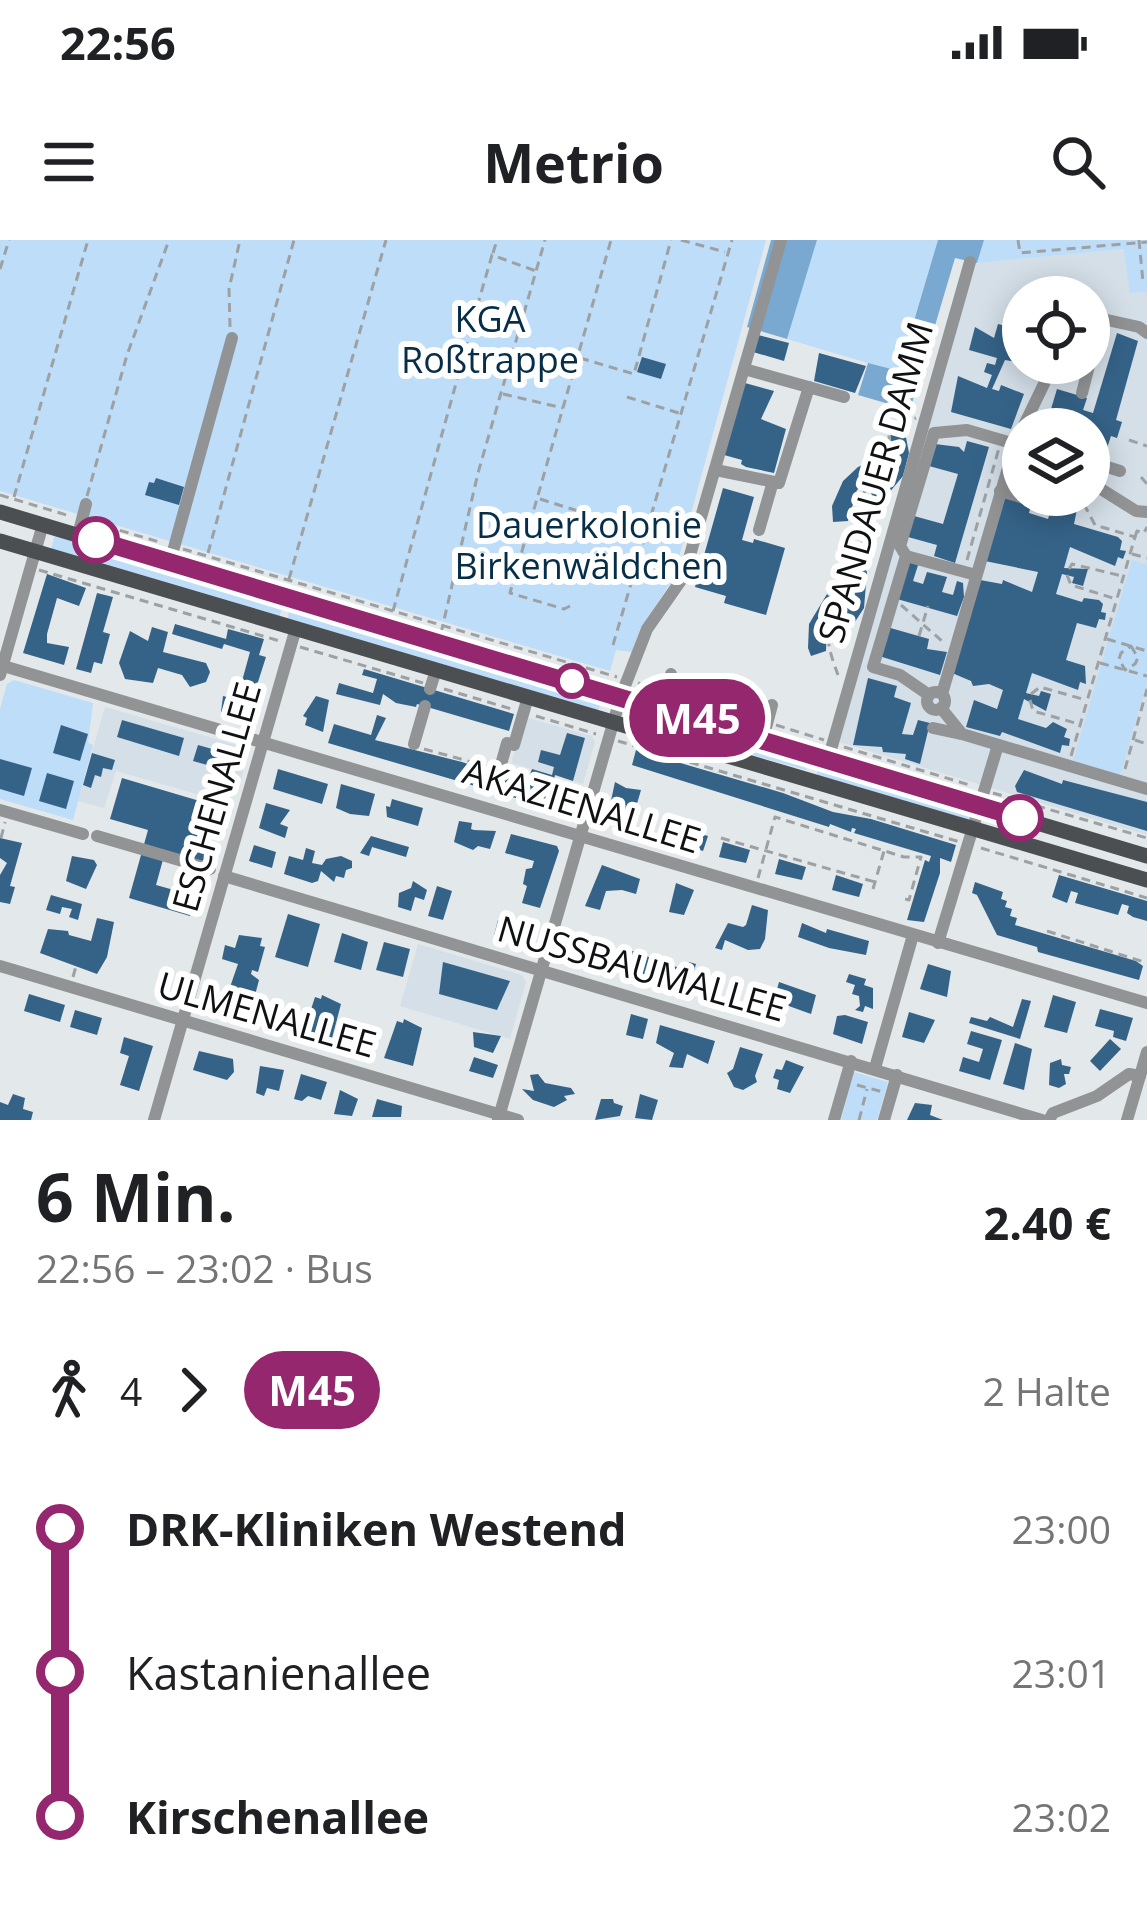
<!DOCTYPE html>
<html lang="de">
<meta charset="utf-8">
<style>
body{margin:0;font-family:"Open Sans",sans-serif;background:#f6f6f6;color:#202124;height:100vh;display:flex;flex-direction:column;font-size:45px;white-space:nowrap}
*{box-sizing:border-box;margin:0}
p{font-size:39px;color:#757577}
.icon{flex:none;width:66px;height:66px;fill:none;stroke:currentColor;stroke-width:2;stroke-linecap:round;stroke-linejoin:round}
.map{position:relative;height:880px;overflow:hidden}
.details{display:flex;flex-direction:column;background:#fff;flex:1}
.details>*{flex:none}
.badge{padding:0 24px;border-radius:39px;font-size:42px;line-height:78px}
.controls{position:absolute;left:1002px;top:36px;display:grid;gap:24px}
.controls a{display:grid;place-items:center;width:108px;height:108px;border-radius:50%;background:#fff;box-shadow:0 6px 30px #0003;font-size:60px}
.map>.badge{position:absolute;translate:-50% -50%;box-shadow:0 0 0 6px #fff}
.legs{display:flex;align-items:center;gap:18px;height:132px;padding:0 36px;font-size:39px}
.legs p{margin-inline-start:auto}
.head{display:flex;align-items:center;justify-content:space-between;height:204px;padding:0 36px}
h1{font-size:66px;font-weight:700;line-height:90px}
ul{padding:0 36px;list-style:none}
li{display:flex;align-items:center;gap:42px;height:144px;font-size:45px}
li i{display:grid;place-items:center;width:18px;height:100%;margin:0 15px;background:currentColor}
li i::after{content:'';width:30px;height:30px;margin:-15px;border:9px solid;border-radius:50%;background:#fff}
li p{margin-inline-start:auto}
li:first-child i{background:linear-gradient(#0000 50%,currentColor 0)}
li:last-child i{background:linear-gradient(currentColor 50%,#0000 0)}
.status{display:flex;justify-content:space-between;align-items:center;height:84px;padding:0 60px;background:#fff;direction:ltr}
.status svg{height:33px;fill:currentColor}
header{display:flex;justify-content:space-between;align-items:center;height:156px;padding:0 36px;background:#fff;font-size:54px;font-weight:700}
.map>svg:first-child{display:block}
</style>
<div class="status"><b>22:56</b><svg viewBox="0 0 49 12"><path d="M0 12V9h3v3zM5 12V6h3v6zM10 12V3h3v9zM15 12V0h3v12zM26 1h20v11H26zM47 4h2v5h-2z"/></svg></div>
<header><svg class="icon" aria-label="menu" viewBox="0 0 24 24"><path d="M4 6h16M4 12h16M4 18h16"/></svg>Metrio<svg class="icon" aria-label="search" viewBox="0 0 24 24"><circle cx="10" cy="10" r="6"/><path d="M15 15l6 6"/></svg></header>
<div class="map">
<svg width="1147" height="880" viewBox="0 0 1147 880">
<rect width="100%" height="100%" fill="#e3e8eb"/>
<g fill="#d4dfe8" fill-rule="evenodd">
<path d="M1125,9L1130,53L1147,52V595L839,502L937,147L977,23ZM1023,57H1089V123H1023ZM1023,189H1089V255H1023Z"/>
<path d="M105,467L243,507L247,514L240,546L210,538L204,556L116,531L104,568L78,561Z"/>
<path d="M525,477L592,496L595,502L583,544L511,523Z"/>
<path d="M418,704L522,735L526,742L510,799L400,766Z"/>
</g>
<g fill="#bdddf8">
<path d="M0,0H766L673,339L640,389L632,412L616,410L610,431L0,251Z"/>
<path d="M817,0H938L898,132L787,99Z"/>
<path d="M984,0H1147V52L1130,53L1124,9L977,23Z"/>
<path d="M55,294L284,362L279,378L51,310Z"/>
<path d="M1132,320L1147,325V442L1120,535L1073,522Z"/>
<path d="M291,364L603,456L598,472L287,380Z"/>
<path d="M14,440L93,463L88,503L93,505L73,580L0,559V469L7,444Z"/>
<path d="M626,464L809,521L806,530L623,480Z"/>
<path d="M818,524L970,569L969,580L817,537Z"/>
<path d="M854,832L888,842L877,880H841Z"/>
</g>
<g fill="#79a9d1">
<path d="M771,0H817L787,99L747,87Z"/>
<path d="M938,0H984L977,23L955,18L910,170L858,155L868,123L899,131Z"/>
</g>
<g fill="#356388" fill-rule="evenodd">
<path d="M998,84L1018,89L1014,103L1023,106V123L1005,120L992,149L999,151L1001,145L1024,154L1011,189L951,172L958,136L987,148L992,135L984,132L987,123L995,125L997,118L969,110L975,87L994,98Z"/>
<path d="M1117,93L1138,101L1116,180L1122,182L1117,198L1111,196L1107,208L1101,207L1089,204V189H1045L1057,149L1087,158L1083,170L1093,173Z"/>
<path d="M758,95L789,103L784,121L753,112Z"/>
<path d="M819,113L866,126L855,153L814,141Z"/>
<path d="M642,117L666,124L661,139L637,132Z"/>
<path d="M745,143L774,151L761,179L786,189L774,233L746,227L741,224L742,220L724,215Z"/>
<path d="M904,187L909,213L903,236L883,260L876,263L869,249L888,229L893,213L890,193Z"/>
<path d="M967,201L989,207L955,323L934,316L937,305L908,297L914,276L943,284L958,234L929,226L935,204L959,207L964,212Z"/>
<path d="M880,217L883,231L857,250L848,281L833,282L832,266L843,241L858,227Z"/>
<path d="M156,238L184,247L179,265L145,255L149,242L154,243Z"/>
<path d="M723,248L754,257L742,300L753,303L754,299L785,308L766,375L724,363L726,356L695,347Z"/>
<path d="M1003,256L1031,265L1029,273L1048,279L1052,266L1066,270L1070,257L1079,260L1074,284L1118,297L1122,301L1120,310L1126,311L1123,319L1118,317L1115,326L1070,307L1064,328L1088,329L1083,346L1072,343L1074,337L1062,334L1056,354L1082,362L1084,358L1099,360L1103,364L1101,372L1106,373L1105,380L1099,379L1096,388L1077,383L1066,420L1085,426L1086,444L1080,442L1078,450L1032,433L1026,453L1039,456L1041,451L1051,454L1046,471L1024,459L1018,479L1046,488L1053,482L1067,489L1064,497L1070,499L1069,506L1062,505L1060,513L1002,492L1000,496L966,487L974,460L997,469L1003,450L989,444L973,446L971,441L952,433L980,340L1002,344L1003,340L1032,352L1038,332L985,321Z"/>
<path d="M909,319L919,322L913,341L923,344L927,332L947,337L942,352L953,355L957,341L963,343L964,357L957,376L897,359Z"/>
<path d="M863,325L867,332L864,368L849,391L837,399L830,388L849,362V331Z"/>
<path d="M47,334L86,348L79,366L57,358L47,394V403L69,407L64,425L23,413Z"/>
<path d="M97,353L113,357L103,392L110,394L102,424L94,422L91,433L76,429Z"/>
<path d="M827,354L839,366L827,383L826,411L811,416L808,408L809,384Z"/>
<path d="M175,384L226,399L228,389L264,399L259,415L266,417L257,445L242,441L250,412L224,404L222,409L172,394Z"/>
<path d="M152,387L168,392L163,412L206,423L210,432L206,442L190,447L182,435L158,428L153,443L125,439L119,423L130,391L148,401Z"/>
<path d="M887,387L929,399L927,409L947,412L940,435L879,416Z"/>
<path d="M364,429L514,474L509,491L417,464L416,467L396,463L383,454L380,465L336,454L339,443L373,453L377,439L362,435Z"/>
<path d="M868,438L897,446L894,457L911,463L902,494L913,495L918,480L930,483L920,524L905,519L906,514L883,512L882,507L853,505Z"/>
<path d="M242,451L254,455L249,475L243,478L221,472L223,456L239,460Z"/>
<path d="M316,456L329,460L323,492L305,485L307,478L303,476Z"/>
<path d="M377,475L386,478L375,500L462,522L561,555L557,570L328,503L334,484L371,495Z"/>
<path d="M122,480L184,498L179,516L117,497Z"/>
<path d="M61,485L88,494L80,521L53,513Z"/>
<path d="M567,493L585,498L573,541L555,535L553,543L529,537L532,529L552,535L554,527L538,522L541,510L560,515Z"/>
<path d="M198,505L230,514L225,530L193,521Z"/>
<path d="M636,510L783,553L833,572L871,579L956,605L951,622L940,618V633L924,682L907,680L925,620L929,622L931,616L854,593L856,589L852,588L851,592L830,584L829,587L632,525Z"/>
<path d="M92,513L115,520L112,530L103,528L101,537L95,535L91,548L83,545Z"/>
<path d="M0,519L32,528L24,556L0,549Z"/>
<path d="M278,529L328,544L322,564L273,549Z"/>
<path d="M1024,530L1062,544L1063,540L1147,562V591L1017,552L1015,546Z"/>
<path d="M47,533L74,541L66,569L39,561Z"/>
<path d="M122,538L203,562L209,541L226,546L221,573L213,571L201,609L210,611L190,676L129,658L148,590L110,579ZM164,616L183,621L174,650L156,645Z"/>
<path d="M615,542L626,548L641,550L629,591L606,584Z"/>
<path d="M341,544L375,554L369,576L350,574L336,568Z"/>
<path d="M392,559L423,568L418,586L387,577L386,566L390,567Z"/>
<path d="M266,563L290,570L280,584L288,587L285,598L259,588Z"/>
<path d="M459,581L472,583L471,589L474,590L496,591L490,609L478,606L473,610L454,602Z"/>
<path d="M668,584L708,596L703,611L664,599Z"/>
<path d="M511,594L557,606L559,611L540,668L522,663L527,646L523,644L526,629L532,628L534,621L505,613Z"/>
<path d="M371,596L409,607L406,617L372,607L369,616L360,613Z"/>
<path d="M0,598L22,603L10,646L15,647L10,664L0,662V635L7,623L0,618Z"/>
<path d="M723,602L750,610L746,623L719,617Z"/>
<path d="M254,605L276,612L272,628L249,621Z"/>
<path d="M306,608L315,611L312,623L322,625L326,619L341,616L352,621V628L346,630L344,638L336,636L334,642L321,631L318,641L312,643L284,634L289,616L303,620Z"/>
<path d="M72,616L94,620L97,625L86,649L66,641Z"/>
<path d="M779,619L806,627L802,640L775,634Z"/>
<path d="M602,625L640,639L636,654L622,650L606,651L600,670L585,666Z"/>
<path d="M836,635L863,644L859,657L832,650Z"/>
<path d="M1059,635L1147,661V681L1133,677L1127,673L1129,666L1122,664L1118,675L1075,663L1078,653L1071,651L1067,663L1052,657Z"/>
<path d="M413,641L427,650L424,660L415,657L411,671L398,667L399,653L411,648Z"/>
<path d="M975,642L1003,652L1001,659L1007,661L1005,667L1012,669L1010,676L1017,678L1015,685L1136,721L1143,726L1139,740L1038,712L1037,707L997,695L977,655L972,653Z"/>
<path d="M676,643L694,650L684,675L669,672Z"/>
<path d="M437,646L452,651L443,680L428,676Z"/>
<path d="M51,655L82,664L78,680L69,677L72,669L62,667L60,674L46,670Z"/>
<path d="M752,665L768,670L765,699L760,709L748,710L725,700L722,710L715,708L728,683L743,687L746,685Z"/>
<path d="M288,674L320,684L308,727L275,717Z"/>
<path d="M97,678L114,682L107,717L97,734L40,713L48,689L68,691L69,695L91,701Z"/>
<path d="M498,680L531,690L526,704L494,695Z"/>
<path d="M802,683L826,693L827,689L869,701L866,715L829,708L798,697Z"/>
<path d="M342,693L368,702L361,730L334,722Z"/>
<path d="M581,694L608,702L603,721L576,716Z"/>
<path d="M239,695L262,698L260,706L265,707L258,732L252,730L251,734L259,740L249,778L222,770L238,724L222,719L225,705L235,708Z"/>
<path d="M384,702L410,709L403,737L376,730Z"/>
<path d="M634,711L656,720L648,739L632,737L633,734L614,729L619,712Z"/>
<path d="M443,722L510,741L497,770L439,754Z"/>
<path d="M689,722L696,724L691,741L700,744L697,753L662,742L667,724L687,730Z"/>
<path d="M928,724L951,731L947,757L920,749Z"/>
<path d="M849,734L866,739L864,745L873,748V769L865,766L863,772L855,770L860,766L859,756L852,754L855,745L846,742Z"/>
<path d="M779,742L816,755L811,774L786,765L781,771L773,763Z"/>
<path d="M29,754L65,765L60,782L24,771Z"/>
<path d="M322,755L341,764L331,802L303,794L315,757L321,759Z"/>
<path d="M1053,755L1076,762L1067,793L1044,787Z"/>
<path d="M1022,759L1031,761L1020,799L969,783L971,777L987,781L990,777L1013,787Z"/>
<path d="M1100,769L1133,778L1126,801L1113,797L1114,791L1095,786Z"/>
<path d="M75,770L102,778L97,795L70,787Z"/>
<path d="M909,772L935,780L924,803L902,797Z"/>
<path d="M631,774L648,779L643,799L626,795Z"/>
<path d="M845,775L868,782L862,804L833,794L837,776Z"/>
<path d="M404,779L422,788L413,826L384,818L397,781L403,783Z"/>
<path d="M660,785L715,801L708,824L687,814L683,828L669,827L674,813L656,803Z"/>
<path d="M971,791L1002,800L990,840L959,831L963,817L979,822L983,809L967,804Z"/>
<path d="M473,792L501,796L493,813L474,807Z"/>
<path d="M124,797L153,806L139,851L120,845L129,816L120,813Z"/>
<path d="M1110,799L1121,809L1100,831L1090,821Z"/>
<path d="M1015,803L1032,809L1024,850L1003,844Z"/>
<path d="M740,807L763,814L755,836L757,842L743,850L734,847L727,833L733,829Z"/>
<path d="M199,811L233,819L234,832L227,840L193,830Z"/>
<path d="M474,817L498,825L493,838L469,831Z"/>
<path d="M1061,819L1062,825L1071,827L1069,834H1064L1066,844L1059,848L1049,845L1050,823Z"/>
<path d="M786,820L804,827L790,853L777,849L779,840L773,838L776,829L782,830Z"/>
<path d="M260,826L284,830L279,851L267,848L264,856L256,853Z"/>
<path d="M301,834L327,842L321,860L308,856L302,861L294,859Z"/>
<path d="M538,834L545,843L571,848L575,854L564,856L567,860L554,867L533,860L522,849L534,851L530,835Z"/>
<path d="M340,850L358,859L352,876L334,874Z"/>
<path d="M13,854L25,858L23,869L33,872L31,880H0V862L8,865Z"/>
<path d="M640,854L658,860L652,880L635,878Z"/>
<path d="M377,859L402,866L401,877H372Z"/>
<path d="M601,859H613L614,863L623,866L620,876L595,880Z"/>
<path d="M915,863L932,865L930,875L943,880H907Z"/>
</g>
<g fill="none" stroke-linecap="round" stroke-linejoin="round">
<g stroke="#9da1a3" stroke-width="3" stroke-dasharray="9 6" stroke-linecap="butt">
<path d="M681,0L725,12"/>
<path d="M1018,0L1020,13L1147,2"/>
<path d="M1139,0L1143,42"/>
<path d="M493,13L497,0"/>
<path d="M0,29L9,0"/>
<path d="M473,81L492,15L536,31"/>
<path d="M230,87L229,49L240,0"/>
<path d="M580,118L634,134L671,0"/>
<path d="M503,154L563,168"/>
<path d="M627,157L682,174"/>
<path d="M1129,200L1147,206"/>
<path d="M1141,237L1147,244"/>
<path d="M0,255L70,276"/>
<path d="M87,256L127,115L169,0"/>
<path d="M14,257L88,0"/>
<path d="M540,259L645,292"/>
<path d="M91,282L163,303"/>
<path d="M1135,297L1137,291L1144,293L1147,287"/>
<path d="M874,308C855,295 852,266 868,247C876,238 885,238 888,226C892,212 888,199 889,186L916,178"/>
<path d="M183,309L617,437"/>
<path d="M208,313L294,0"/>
<path d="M1132,314L1147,318"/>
<path d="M967,320L999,208"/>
<path d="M1069,329L1072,324L1122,336"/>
<path d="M39,330L283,402"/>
<path d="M1067,335L1071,345L1116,359"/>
<path d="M289,339L386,0"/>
<path d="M901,365L943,402"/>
<path d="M570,366L564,369L510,353L611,0"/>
<path d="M393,371L473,82L516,94"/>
<path d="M441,393L478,233L545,0"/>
<path d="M919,396L928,366"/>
<path d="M1107,399L1147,411"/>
<path d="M613,405L732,0"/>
<path d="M1131,406L1138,418L1135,424L1125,430L1119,419L1121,413Z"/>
<path d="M300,407L423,443"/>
<path d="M1100,423L1147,436"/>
<path d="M838,435C833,421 824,399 830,384C840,362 850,352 844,326L863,302"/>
<path d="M638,443L657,449"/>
<path d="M444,449L515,470"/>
<path d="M1031,454L1040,447L1086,460"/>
<path d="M678,455L755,479"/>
<path d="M1030,460L1033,471L1079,484"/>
<path d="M536,476L596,494"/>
<path d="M776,485L824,500"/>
<path d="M1135,500L1147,504"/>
<path d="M618,501L960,602"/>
<path d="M844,507L973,546"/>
<path d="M424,509L490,527"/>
<path d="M1071,516L1135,297L1095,285L1079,255"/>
<path d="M1125,529L1147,449"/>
<path d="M993,553L1147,598"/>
<path d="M1,598L5,582"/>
<path d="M721,598L875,642"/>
<path d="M981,608L1147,658"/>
<path d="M758,638L775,577L904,617H921L909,660L902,658"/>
<path d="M873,649L884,611"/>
<path d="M1047,691L1147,723"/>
<path d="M73,737L76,726"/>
<path d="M857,845L883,852"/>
<path d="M859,880L867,849"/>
</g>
<g stroke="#919395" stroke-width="12">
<path d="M1061,53L1074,57"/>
<path d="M1089,76L1139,87L1147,93"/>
<path d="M744,129L844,157"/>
<path d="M1082,153L1102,76"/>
<path d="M716,230L779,243L809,147"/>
<path d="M1120,231L1095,223L1093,244L1136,271L1147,272"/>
<path d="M1000,251L1038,262L1050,255"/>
<path d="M759,290L772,245"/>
<path d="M78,295L86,264"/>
<path d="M906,316L976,335"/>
<path d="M170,322L232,98"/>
<path d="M0,425L1147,763"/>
<path d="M0,435L43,284"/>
<path d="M430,449L436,430"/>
<circle cx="936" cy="461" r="9"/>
<path d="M942,454L1015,204L1054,123"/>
<path d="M929,455L900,435L873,427L906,316L900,306L934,193L967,190L1015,204"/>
<path d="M662,468L671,434"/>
<path d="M941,468L962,494L1147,549"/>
<path d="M933,488L961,494"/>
<path d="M763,499L772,465"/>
<path d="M414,504L425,466"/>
<path d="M828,520L970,22"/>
<path d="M502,521L507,503L514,505L528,457"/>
<path d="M0,570L83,594"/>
<path d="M97,596L210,629"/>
<path d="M224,636L1042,880"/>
<path d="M938,703L998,505"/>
<path d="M0,726L518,880"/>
<path d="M875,828L913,695"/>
<path d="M154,880L296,388"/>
<path d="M498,880L621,456L647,389L684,336L781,0"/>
<path d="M834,880L851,821"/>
<path d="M884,880L897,835"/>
<path d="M1049,880L1053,873L1097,856L1129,834L1140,836"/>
<path d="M1127,880L1147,812"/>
</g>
<g stroke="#4c4f52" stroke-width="15">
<path d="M0,272L1147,616"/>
<path d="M0,301L1147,640"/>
</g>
</g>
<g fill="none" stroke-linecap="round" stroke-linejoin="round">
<defs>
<path id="line-1" d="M96,300L1020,578"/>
</defs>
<use href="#line-1" stroke="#fff" stroke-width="27"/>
<use href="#line-1" stroke="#95276e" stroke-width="18"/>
</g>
<g fill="#fff" stroke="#95276e" stroke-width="6">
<circle cx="96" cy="300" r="21"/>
<circle cx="572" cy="441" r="15"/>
<circle cx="1020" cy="578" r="21"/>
</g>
<g text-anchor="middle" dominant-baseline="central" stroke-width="12" stroke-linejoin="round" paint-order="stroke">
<g font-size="36" fill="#072e49" stroke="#fff">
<text x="490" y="78">KGA<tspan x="490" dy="41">Roßtrappe</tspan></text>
<text x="589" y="284">Dauerkolonie<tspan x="589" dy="41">Birkenwäldchen</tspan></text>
</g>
<g font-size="36" fill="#0f1112" stroke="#fff">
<text transform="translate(875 242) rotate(-74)">SPANDAUER DAMM</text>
<text transform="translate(216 557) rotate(-74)">ESCHENALLEE</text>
<text transform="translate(582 565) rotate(17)">AKAZIENALLEE</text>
<text transform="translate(642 728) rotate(16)">NUSSBAUMALLEE</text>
<text transform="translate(267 774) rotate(16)">ULMENALLEE</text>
</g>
</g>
</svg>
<div class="controls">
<a><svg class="icon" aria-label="locate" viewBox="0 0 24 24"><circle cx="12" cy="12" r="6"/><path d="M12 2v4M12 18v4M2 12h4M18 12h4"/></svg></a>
<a><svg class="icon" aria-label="layers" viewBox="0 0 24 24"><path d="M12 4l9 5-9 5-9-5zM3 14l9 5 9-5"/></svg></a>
</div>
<b class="badge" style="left:697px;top:478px;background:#95276e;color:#fff">M45</b>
</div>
<section class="details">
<div class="head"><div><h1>6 Min.</h1><p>22:56 – 23:02 · Bus</p></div><b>2.40 €</b></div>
<div class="legs"><svg class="icon" aria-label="walk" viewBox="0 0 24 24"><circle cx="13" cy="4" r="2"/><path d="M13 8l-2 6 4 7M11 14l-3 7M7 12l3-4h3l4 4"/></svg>4<svg class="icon" aria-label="forward" viewBox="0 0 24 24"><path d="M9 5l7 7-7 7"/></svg><b class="badge" style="background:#95276e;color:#fff">M45</b><p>2 Halte</p></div>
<ul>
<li><i style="color:#95276e"></i><b>DRK-Kliniken Westend</b><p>23:00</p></li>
<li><i style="color:#95276e"></i><span>Kastanienallee</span><p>23:01</p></li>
<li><i style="color:#95276e"></i><b>Kirschenallee</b><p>23:02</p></li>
</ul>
</section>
